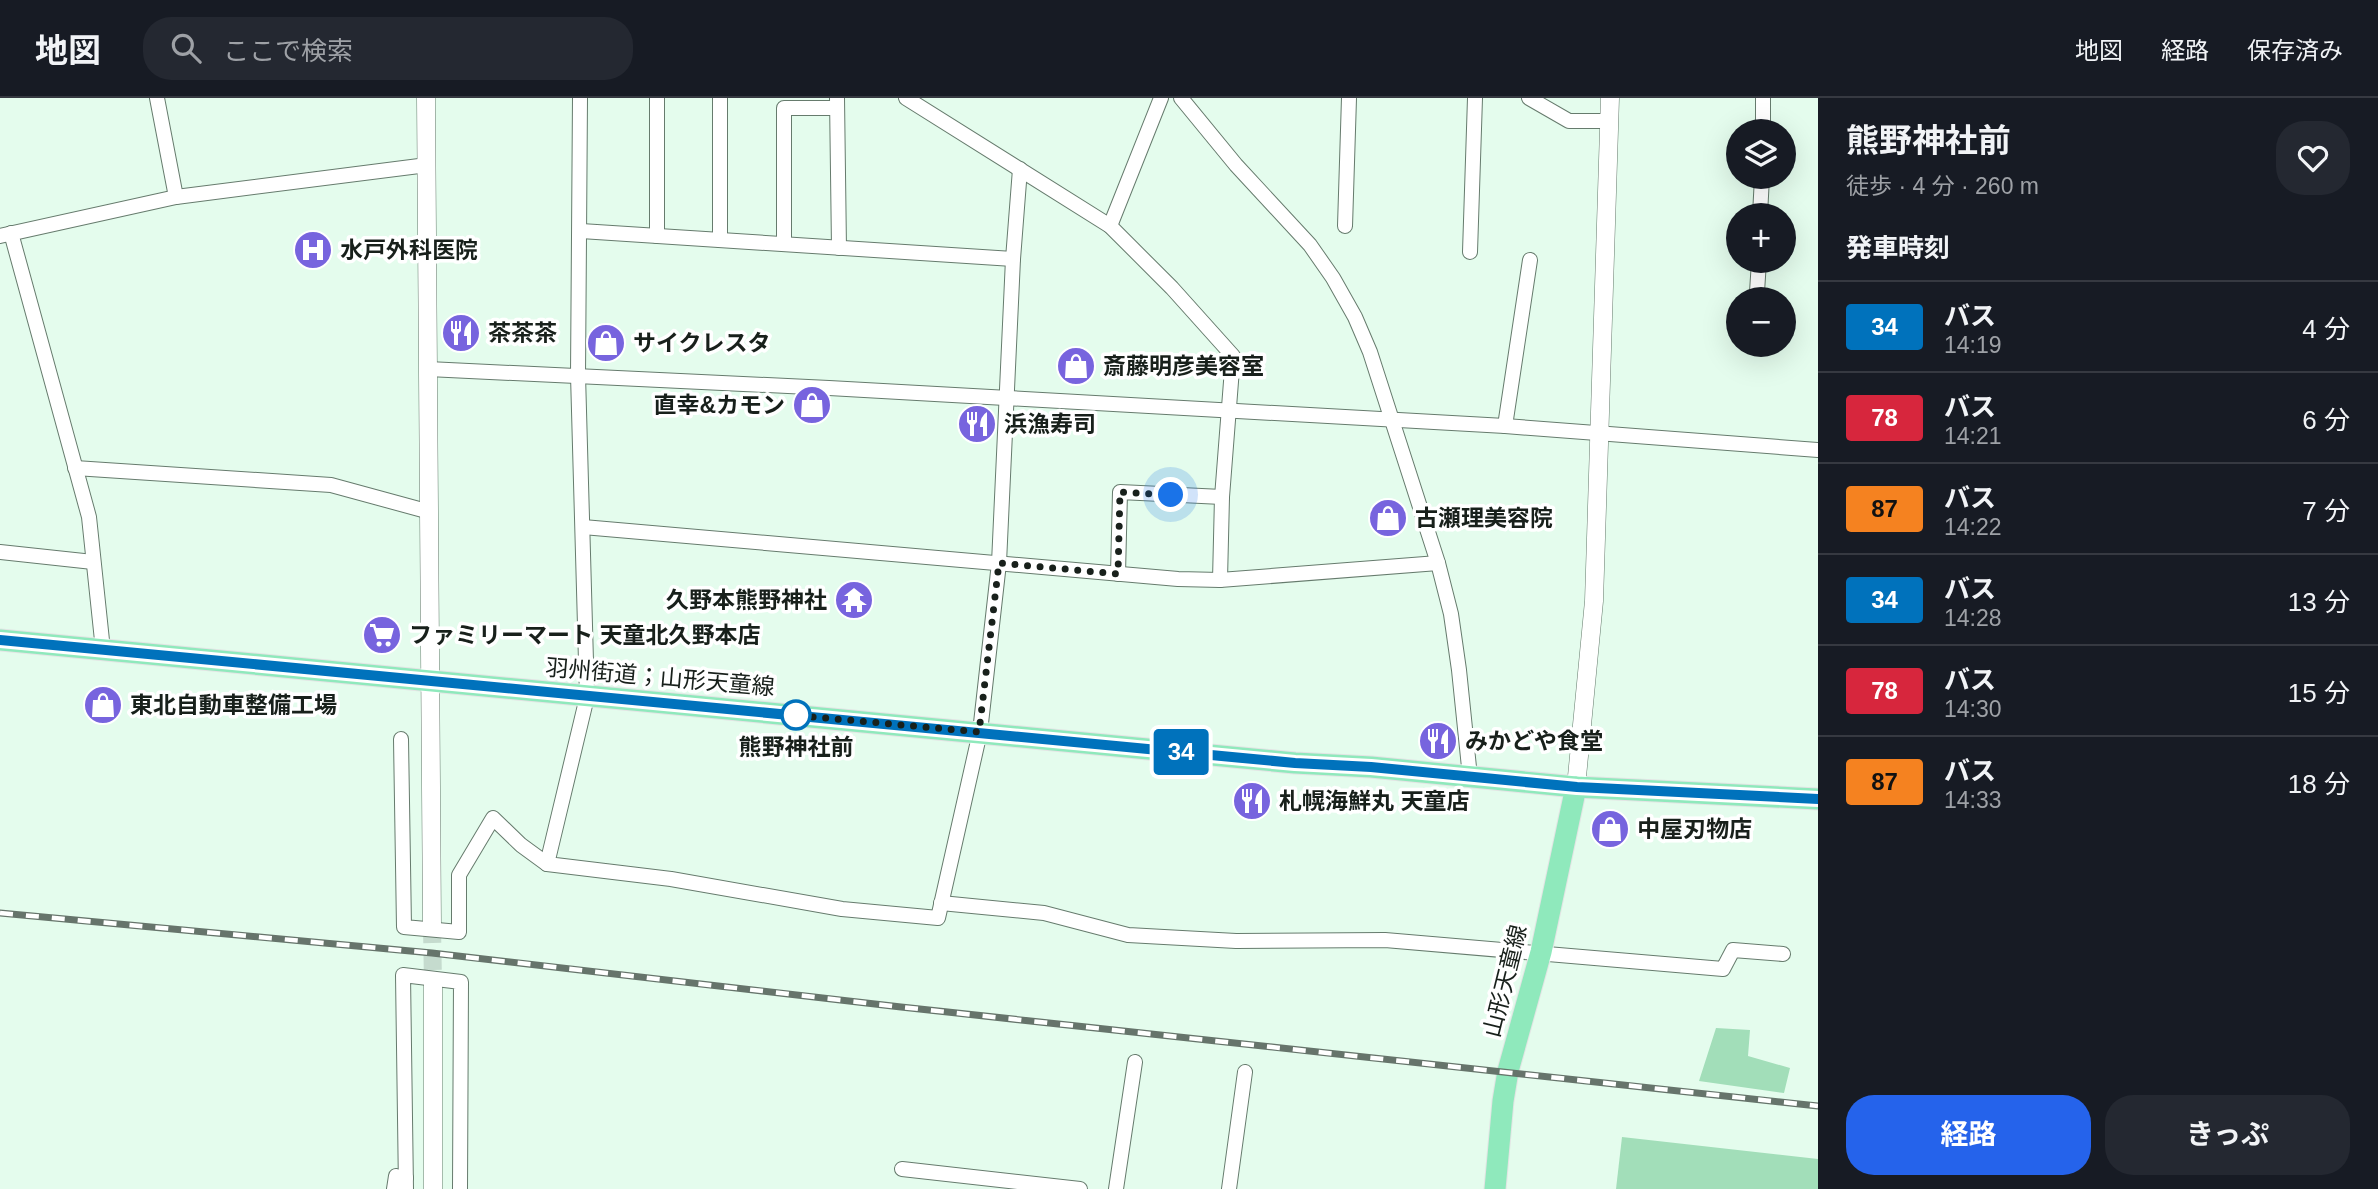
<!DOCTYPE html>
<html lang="ja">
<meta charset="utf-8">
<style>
body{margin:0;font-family:Arial,"Noto Sans JP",sans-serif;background:#242831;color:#f1f3f6;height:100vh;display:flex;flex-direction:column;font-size:26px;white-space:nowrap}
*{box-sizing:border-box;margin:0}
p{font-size:23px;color:#9ea1a6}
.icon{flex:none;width:38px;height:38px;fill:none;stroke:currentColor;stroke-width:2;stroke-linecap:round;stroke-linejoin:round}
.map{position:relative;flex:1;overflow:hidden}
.side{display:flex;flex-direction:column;background:#171b24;width:560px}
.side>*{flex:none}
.badge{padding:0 14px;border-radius:5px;font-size:24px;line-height:46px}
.controls{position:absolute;left:1726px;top:21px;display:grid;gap:14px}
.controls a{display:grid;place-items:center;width:70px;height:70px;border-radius:50%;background:#171b24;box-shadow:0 7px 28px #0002;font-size:35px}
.you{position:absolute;width:35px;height:35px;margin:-18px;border:5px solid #fff;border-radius:50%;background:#1a73e8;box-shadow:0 0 0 10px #1a73e833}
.map>.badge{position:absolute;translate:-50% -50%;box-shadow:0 0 0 4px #fff}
h2{padding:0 28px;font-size:26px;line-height:63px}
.round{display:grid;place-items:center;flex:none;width:74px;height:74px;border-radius:28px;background:#242831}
.head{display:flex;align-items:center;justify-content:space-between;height:119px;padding:0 28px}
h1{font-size:33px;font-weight:700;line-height:52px}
.cta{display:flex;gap:14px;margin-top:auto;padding:14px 28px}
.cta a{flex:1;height:80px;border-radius:28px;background:#2563eb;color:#fff;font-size:28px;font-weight:700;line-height:80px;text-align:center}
.cta a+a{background:#242831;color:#f1f3f6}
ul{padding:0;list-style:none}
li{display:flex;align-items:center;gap:21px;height:91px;padding:0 28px;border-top:2px solid #363941}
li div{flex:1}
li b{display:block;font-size:26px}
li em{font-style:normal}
li .badge{min-width:77px;font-weight:700;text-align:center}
header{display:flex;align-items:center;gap:42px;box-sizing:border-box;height:98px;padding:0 35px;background:#171b24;border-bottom:2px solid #363941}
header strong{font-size:33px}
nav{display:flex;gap:38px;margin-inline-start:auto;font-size:24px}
.search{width:490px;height:63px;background:#242831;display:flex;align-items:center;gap:18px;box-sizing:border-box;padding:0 24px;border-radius:28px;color:#9ea1a6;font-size:26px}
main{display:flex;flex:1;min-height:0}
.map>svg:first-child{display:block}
</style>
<header>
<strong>地図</strong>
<div class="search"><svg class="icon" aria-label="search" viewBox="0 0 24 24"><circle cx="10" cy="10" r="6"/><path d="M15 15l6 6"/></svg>ここで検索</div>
<nav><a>地図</a><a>経路</a><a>保存済み</a></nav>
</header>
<main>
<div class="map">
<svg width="1818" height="1091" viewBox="0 0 1818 1091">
<rect width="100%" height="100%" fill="#e4fced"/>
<g fill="#a2deb9">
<path d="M1716,930L1750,932L1748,958L1790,970L1784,995L1699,983Z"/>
<path d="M1622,1039L1818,1061V1091H1616Z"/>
</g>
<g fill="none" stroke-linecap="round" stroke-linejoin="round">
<path stroke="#c5dbce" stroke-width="18" stroke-dasharray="18 9" stroke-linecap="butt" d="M432,827L433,886"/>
<defs>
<g id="minor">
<path d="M157,0L176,99"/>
<path d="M580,0L578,277L587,599L547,766L671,781L842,811L938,820L980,634L999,465L1013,161L1020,71"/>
<path d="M720,0V142"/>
<path d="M837,0L839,150"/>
<path d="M906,0L1110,128L1172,190L1233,258L1222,399L1220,482"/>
<path d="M1181,0L1236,67L1310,147L1333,180L1355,219L1370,254L1438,465L1451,516L1459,572L1470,679"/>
<path d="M1529,0L1569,23H1609"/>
<path d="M1763,33V0"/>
<path d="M1760,117L1762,79"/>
<path d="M1110,128L1161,0"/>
<path d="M1345,128L1349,0"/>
<path d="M581,133L1013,161"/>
<path d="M11,135L89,419L103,552"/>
<path d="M0,138L176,99L427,67"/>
<path d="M657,138V0"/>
<path d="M784,146V10H836"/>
<path d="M1470,154L1475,0"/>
<path d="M1757,194L1759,163"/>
<path d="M428,271L829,290L1505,328L1818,352"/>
<path d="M1505,328L1530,162"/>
<path d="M75,370L331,387L430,414"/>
<path d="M583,429L1178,481L1220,482L1438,465"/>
<path d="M0,454L93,464"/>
<path d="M1118,476L1120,394L1222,399"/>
<path d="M401,641L404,829L459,834V777L493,720L521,747L547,766"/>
<path d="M941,805L1044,815L1128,837L1236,843L1385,842L1723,871L1733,852L1783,856"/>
<path d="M902,1071L1080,1091"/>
<path d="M394,1091L396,1078L406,1080"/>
<path d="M406,1091L403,877L461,884L460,1091"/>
<path d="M1116,1091L1135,964"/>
<path d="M1229,1091L1245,974"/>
</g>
<g id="tertiary">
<path d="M426,0L432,827"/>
<path d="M1576,689L1594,503L1610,0"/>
<path d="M433,886V1091"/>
</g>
<g id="primary">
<path d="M0,542L1295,665L1371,669L1576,689L1818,701"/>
<path d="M1495,1091L1503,1003L1508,973L1541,854L1576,689"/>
</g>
</defs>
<use href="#minor" stroke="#667b6d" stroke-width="16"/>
<use href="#tertiary" stroke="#667b6d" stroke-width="19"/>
<use href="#primary" stroke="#e3e4e4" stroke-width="23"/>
<use href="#minor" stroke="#fff" stroke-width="14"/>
<use href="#tertiary" stroke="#fff" stroke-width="18"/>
<use href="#primary" stroke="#8fe9bc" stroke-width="21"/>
<defs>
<path id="rail" d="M0,815L432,855L901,909L1818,1008"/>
</defs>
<use href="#rail" stroke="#66746b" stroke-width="7"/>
<use href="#rail" stroke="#fff" stroke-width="4.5" stroke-dasharray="13" stroke-linecap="butt"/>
</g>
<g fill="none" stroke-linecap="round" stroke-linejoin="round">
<defs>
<path id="line" d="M0,542L1295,665L1371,669L1577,689L1818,701"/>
</defs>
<use href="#line" stroke="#fff" stroke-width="16"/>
<use href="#line" stroke="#0072bc" stroke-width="10"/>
<path stroke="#18201b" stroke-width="7" stroke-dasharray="0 12.6" d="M796,617H792L979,634L999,465L1118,476L1120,394L1171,397"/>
</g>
<defs>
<symbol id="hospital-disc" viewBox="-11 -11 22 22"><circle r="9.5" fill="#7764de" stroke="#fff"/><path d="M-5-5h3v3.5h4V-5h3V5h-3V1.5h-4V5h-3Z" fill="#fff"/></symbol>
<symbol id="restaurant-disc" viewBox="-11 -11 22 22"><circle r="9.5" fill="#7764de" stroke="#fff"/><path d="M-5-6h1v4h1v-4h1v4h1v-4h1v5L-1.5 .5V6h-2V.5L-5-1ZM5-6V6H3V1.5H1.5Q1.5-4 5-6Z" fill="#fff"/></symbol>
<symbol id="shop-disc" viewBox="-11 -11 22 22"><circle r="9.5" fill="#7764de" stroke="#fff"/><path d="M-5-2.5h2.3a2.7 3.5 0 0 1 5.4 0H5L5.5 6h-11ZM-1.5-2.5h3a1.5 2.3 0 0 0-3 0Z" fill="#fff"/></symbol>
<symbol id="temple-disc" viewBox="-11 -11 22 22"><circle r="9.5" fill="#7764de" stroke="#fff"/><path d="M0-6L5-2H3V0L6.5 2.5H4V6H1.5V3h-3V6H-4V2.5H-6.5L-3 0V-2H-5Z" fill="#fff"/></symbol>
<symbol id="supermarket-disc" viewBox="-11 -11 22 22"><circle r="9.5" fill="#7764de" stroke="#fff"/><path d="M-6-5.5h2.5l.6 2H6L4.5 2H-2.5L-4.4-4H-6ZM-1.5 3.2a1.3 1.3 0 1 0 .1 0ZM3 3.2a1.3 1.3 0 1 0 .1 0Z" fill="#fff"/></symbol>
</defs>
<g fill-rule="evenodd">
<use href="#hospital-disc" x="291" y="130" width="44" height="44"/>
<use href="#restaurant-disc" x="439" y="213" width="44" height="44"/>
<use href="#shop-disc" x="584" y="223" width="44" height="44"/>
<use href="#shop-disc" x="1054" y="246" width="44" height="44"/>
<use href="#shop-disc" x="790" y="285" width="44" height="44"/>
<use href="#restaurant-disc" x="955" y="304" width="44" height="44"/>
<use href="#shop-disc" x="1366" y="398" width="44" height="44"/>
<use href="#temple-disc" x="832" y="480" width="44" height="44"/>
<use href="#supermarket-disc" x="360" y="515" width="44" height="44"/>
<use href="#shop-disc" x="81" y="585" width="44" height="44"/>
<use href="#restaurant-disc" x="1416" y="621" width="44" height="44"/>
<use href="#restaurant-disc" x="1230" y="681" width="44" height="44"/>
<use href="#shop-disc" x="1588" y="709" width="44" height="44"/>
</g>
<circle fill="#fff" stroke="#0072bc" stroke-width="3.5" cx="796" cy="617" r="14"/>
<g text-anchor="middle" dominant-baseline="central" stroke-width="7" stroke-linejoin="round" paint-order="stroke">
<g font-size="23" font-weight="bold" fill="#18201b" stroke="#fff" text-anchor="start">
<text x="340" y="152">水戸外科医院</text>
<text x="488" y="235">茶茶茶</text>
<text x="633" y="245">サイクレスタ</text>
<text x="1103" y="268">斎藤明彦美容室</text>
<text x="785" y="307" text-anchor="end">直幸&amp;カモン</text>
<text x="1004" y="326">浜漁寿司</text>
<text x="1415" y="420">古瀬理美容院</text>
<text x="827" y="502" text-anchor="end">久野本熊野神社</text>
<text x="409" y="537">ファミリーマート 天童北久野本店</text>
<text x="130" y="607">東北自動車整備工場</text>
<text x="1465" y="643">みかどや食堂</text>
<text x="1279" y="703">札幌海鮮丸 天童店</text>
<text x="1637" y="731">中屋刃物店</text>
</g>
<g font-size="23" fill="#18201b" stroke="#fff">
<text transform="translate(660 579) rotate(5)">羽州街道；山形天童線</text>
<text transform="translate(1505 883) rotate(-76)">山形天童線</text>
</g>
<g font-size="23" font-weight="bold" fill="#18201b" stroke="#fff">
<text x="796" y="649">熊野神社前</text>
</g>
</g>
</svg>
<div class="controls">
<a><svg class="icon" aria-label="layers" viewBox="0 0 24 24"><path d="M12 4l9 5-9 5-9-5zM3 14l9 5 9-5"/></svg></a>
<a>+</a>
<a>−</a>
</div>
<div class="you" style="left:1171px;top:397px"></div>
<b class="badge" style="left:1181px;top:654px;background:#0072bc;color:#fff">34</b>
</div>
<section class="side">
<div class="head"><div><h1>熊野神社前</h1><p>徒歩 · 4 分 · 260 m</p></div><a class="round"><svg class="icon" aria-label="heart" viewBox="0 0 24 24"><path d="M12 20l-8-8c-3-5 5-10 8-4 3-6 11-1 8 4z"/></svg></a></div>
<h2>発車時刻</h2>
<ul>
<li><span class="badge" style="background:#0072bc;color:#fff">34</span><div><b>バス</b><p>14:19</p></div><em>4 分</em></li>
<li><span class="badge" style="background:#d7263d;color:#fff">78</span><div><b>バス</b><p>14:21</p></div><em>6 分</em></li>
<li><span class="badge" style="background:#f58220;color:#111">87</span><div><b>バス</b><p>14:22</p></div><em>7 分</em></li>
<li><span class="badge" style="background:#0072bc;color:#fff">34</span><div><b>バス</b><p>14:28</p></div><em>13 分</em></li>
<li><span class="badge" style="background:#d7263d;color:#fff">78</span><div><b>バス</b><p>14:30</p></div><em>15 分</em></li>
<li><span class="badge" style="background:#f58220;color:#111">87</span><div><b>バス</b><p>14:33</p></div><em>18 分</em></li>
</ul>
<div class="cta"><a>経路</a><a>きっぷ</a></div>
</section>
</main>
